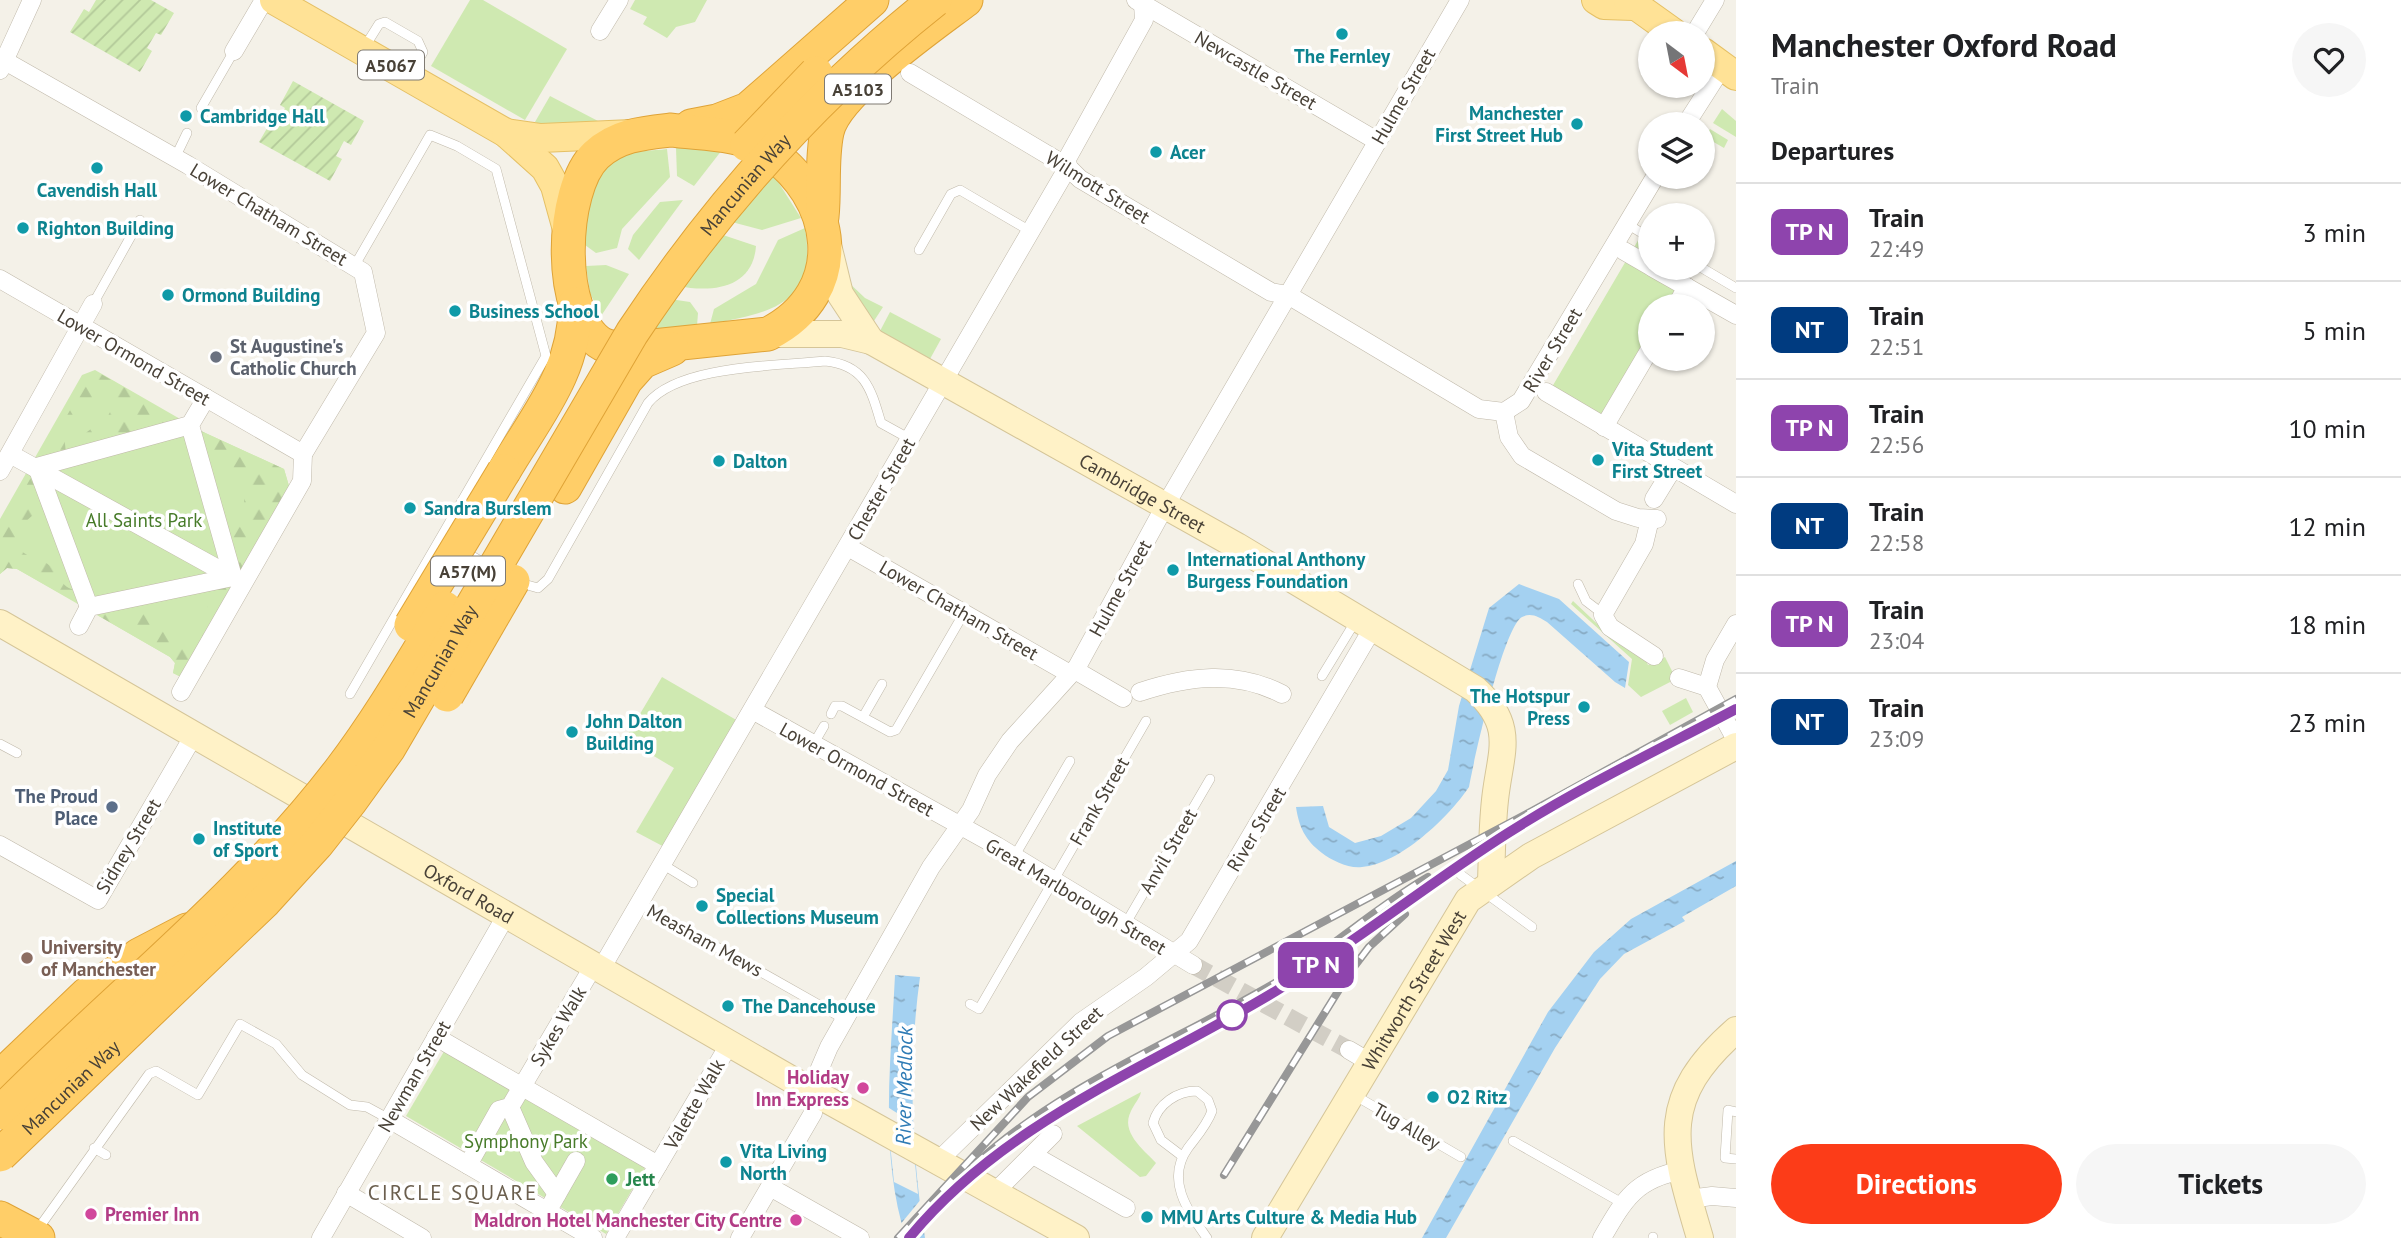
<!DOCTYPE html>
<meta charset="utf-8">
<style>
body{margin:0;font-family:"PT Sans",sans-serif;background:#f6f6f6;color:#202124;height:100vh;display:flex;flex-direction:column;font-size:26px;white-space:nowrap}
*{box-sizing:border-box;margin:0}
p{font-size:23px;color:#757577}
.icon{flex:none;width:38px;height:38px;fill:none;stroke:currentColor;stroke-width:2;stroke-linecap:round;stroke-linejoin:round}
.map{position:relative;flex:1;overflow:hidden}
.panel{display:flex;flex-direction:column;background:#fff;width:665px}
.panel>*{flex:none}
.badge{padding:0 14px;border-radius:10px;font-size:24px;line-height:46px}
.needle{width:46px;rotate:148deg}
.fabs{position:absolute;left:1638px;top:21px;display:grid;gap:14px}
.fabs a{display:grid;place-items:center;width:77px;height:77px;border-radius:50%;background:#fff;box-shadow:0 2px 5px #0004;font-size:35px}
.map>.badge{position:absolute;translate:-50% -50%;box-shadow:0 0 0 4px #fff}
h2{padding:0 35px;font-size:26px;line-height:63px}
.round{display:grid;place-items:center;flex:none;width:74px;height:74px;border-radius:37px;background:#f6f6f6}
.head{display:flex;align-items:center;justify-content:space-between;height:119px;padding:0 35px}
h1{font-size:33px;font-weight:600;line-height:52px}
.primary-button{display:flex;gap:14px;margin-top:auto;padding:14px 35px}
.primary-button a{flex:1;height:80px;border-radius:42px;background:#fc3c18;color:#fff;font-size:28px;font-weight:600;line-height:80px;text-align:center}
.primary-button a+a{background:#f6f6f6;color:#202124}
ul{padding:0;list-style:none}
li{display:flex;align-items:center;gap:21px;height:98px;padding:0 35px;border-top:2px solid #e0e0e0}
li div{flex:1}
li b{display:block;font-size:26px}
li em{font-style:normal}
li .badge{min-width:77px;font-weight:700;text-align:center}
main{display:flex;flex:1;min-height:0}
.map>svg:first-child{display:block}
</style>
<main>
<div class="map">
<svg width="1736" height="1238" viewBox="0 0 1736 1238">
<defs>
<pattern id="forest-firs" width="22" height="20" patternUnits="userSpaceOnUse" patternTransform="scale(1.75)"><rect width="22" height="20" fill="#cfe9b1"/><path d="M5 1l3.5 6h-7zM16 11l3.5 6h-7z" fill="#b3c999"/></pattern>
<pattern id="garden-furrows" width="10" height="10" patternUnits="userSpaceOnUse" patternTransform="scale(1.75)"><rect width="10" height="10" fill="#cfe9b1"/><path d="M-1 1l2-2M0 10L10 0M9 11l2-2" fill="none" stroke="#b3c999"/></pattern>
<pattern id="water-ripples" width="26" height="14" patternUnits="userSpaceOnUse" patternTransform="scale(1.75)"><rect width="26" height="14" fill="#a4d1f1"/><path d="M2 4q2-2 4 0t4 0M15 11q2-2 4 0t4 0" fill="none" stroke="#88abc4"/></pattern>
</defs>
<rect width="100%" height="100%" fill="#f4f1e8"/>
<g fill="#cfe9b1">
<path d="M470,0H483L567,49L525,120L431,66Z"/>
<path d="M635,0H707L695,22L676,27L667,38L643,24L647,17L630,9Z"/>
<path d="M550,96L598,121L546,127L535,122Z"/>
<path d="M1722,109L1736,121V137L1713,123Z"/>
<path d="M1710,129L1728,140L1724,148L1705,137Z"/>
<path d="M704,144L722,150L694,186L677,176L676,148Z"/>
<path d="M667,149L670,177L622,229L617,248L596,253L585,245C584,209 583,173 623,155C635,150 653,151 667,149Z"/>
<path d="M770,169L801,218L762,230L728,221Z"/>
<path d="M683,200L639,260L628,249L633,235L660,202Z"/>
<path d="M805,228C818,304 771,313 710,324L714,309L756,284L778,240Z"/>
<path d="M717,233L756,246C753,288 713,293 678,286Z"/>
<path d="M1640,237L1650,243V268H1689L1667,306H1650V334L1602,417L1552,387Z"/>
<path d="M606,265L629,274L601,316L590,293L586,266Z"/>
<path d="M846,280L865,298L883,307L872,324Z"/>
<path d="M670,299L690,302L698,313L697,326L648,334Z"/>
<path d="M890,312L941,339L930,359L880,331Z"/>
<path d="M95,370L201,431L284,469L289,486L181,677L173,673L175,663L170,657L17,569L7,568L0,574V519L82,375Z"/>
<path d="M1573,601L1608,634L1645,658L1648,665L1665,657L1676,679L1641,697L1628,685L1632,659L1571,604Z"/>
<path d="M662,677L745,725L670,850L636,832L674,768L625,739Z"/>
<path d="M1686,698L1693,712L1670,725L1662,711Z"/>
<path d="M446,1048L646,1166L606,1234L406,1116Z"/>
<path d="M1141,1092C1140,1098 1134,1104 1131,1111C1120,1132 1143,1149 1156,1163L1146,1176L1140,1177L1077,1126Z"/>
</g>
<g fill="url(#forest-firs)">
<path d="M101,374L180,420L81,448L83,435L108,416L116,400L110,389C92,392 91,409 81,422C76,428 69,430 64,435L66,453L41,461L89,377Z"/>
<path d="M201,431L284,469L289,486L239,576L227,521L244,506C245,481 246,467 215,472Z"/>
<path d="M33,474L44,508C31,515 3,536 24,553C31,558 42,559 49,565C59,573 60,588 76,590L81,605L17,569L7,568L0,574V532Z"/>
<path d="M235,584L181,677L173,673L175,663L170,657L92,612L140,604L152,626L166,630C202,679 209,620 208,590Z"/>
</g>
<g fill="url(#garden-furrows)">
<path d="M96,0H151L174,13L161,35L156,33L147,48L152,51L140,72L70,32L84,9L89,12Z"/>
<path d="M293,81L364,121L351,145L344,141L336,156L342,159L330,181L259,142L273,118L278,120L285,108L280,105Z"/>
</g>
<g fill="url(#water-ripples)">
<path d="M1519,584L1559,599L1629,662L1625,688L1615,682L1547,622C1539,617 1531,612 1522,617C1503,628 1474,760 1469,787C1449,817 1400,864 1362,867C1349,869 1331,860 1322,853C1305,840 1299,827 1296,807L1323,806L1329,827L1355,843L1381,836L1411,818L1436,791L1448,770L1459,706L1489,608Z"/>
<path d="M1736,861V886L1682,917L1685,921L1624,954L1600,979L1555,1048L1446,1238H1422L1548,1012L1594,952L1631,919Z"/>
<path d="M895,975L920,977C908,1064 911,1151 925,1238H906C879,1155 891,1061 895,975Z"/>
</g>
<g fill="#f4f1e8">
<path d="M886,1106L911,1122L918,1194L894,1182Z"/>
<path d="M922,1198L927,1226L916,1238H902L899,1226Z"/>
</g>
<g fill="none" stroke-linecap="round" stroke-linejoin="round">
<path stroke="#d2cec5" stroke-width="18" stroke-dasharray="18 9" stroke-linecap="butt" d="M1193,965L1349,1050"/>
<defs>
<g id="lane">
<path d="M364,48L379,24L385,22L418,41L423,52L410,75"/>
<path d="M201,108L234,51"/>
<path d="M175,158L187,133"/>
<path d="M1627,224L1650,238"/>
<path d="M919,250L951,194L960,190L1030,231"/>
<path d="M1702,268L1736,288"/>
<path d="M93,304L140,220"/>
<path d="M462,550L489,566"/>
<path d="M520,583L538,588L548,579L648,403C679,365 778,366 825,361C865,365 871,389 881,423L910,439"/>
<path d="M1578,584L1586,601L1603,614"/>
<path d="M1322,676L1355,622"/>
<path d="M350,694L546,356L496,169L457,146L430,135L355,265"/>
<path d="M831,714L835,706H842L890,732L896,730L964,613"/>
<path d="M863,717L882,684"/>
<path d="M0,744L17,753"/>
<path d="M813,745L824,726"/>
<path d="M1014,857L1070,761"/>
<path d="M662,864L693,883"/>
<path d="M1461,875L1532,927"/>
<path d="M639,903L844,1019"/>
<path d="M1126,923L1210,779"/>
<path d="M970,1004L979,1009L1146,721"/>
<path d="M1354,1095L1461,1157"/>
<path d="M1736,1112L1728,1110L1725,1158L1736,1159"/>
<path d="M1513,1141L1622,1203"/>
<path d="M94,1148L106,1155"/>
<path d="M1182,1156L1161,1140L1153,1123C1158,1104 1177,1091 1197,1091L1208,1100L1212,1111C1207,1125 1197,1136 1188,1148C1165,1180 1188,1211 1207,1238"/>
<path d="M38,1229L149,1074L156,1071L198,1095L240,1024L276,1044L302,1075L350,1105L367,1107L389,1119"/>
<path d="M1653,1238V1237"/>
</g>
<g id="street">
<path d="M1136,0L1377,141"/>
<path d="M600,31L619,0"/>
<path d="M1695,33L1715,0"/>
<path d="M234,51L264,0"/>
<path d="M5,61L188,165L363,272L376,333L303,454"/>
<path d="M0,70L32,0"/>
<path d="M910,73L1068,167L1080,179L1271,292L1288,295L1479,409L1504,412L1521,401L1655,177"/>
<path d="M1686,124L1723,66"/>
<path d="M1624,251L1650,266"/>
<path d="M1653,268L1736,315"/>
<path d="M0,279L303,454L302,481L181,692"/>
<path d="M1676,306L1687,287"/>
<path d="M1546,392L1736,504"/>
<path d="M1504,412L1509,437L1522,456L1616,511L1638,518L1657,519"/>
<path d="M1604,427L1650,349"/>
<path d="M10,454L238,580"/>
<path d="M0,471L93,304"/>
<path d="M1654,499L1673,468"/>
<path d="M1650,519L1644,544L1603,615L1610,627L1654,656"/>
<path d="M848,547L1070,674"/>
<path d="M89,607L37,467L190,425"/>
<path d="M1736,624L1715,660L1707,687L1736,740"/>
<path d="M79,626L89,607L233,577L190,425L206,398"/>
<path d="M1080,673L1123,698"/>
<path d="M1679,678L1707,687"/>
<path d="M1140,692C1188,676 1236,670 1282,694"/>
<path d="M754,711L997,846L1193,965"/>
<path d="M0,845L98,900L194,735"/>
<path d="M601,969L1068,167L1067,159L1144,20L1143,4"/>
<path d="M436,1037L658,1165"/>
<path d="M1349,1050L1371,1063"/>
<path d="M510,1107L534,1162L557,1194"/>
<path d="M389,1119L593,1238"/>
<path d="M1033,1155L1126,1208"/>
<path d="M937,1162L1081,1022L1146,977L1189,941L1374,626"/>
<path d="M468,1165L499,1110L510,1107L594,965"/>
<path d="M770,1187L860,1238"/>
<path d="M346,1193L422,1238"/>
<path d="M994,1193L1053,1134"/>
<path d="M1689,1199L1712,1196L1736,1198"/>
<path d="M552,1203L576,1161"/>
<path d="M321,1238L507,914"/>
<path d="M615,1238L730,1043"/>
<path d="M740,1238L813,1113L817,1075L829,1047L931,867L971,810L987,775L1010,741L1077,667L1165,506L1460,0"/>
<path d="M1602,1238C1625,1198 1636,1179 1683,1170"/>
</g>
<g id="secondary">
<path d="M829,249L840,294L871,341"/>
<path id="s1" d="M768,334H842L871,341L1237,546L1475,689C1517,727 1500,752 1495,800C1492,827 1492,854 1491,882"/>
<path id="s2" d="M0,623L815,1093L1076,1238"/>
<path id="s3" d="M1265,1238L1468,900L1531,856L1736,746"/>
<path d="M1700,1238C1673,1146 1656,1100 1736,1030"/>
</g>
<g id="primary">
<path d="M274,0L506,133L545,168L555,186L568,233"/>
<path d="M1596,0L1604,5L1633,6"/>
<path d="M1628,0L1674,33"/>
<path d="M1703,52L1736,76"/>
<path d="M506,133L541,138L632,134"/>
</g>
<g id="highway">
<path d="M691,126L717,121L748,109L872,0"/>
<path d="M671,130C700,134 741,133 765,149C837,196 851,292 768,334L634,348C623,348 612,349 602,344C556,317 560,189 596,155C618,135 643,133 671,130Z"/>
<path d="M822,217C825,189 821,160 827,132C836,92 933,25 966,0"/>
<path d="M504,471C537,415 576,371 575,304"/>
<path d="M565,487L626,380L642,362L672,349"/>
<path d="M0,1077L87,994L139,955L187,930"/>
<path d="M0,1218L38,1238"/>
</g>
</defs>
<use href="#lane" stroke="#c0b9aa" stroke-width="10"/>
<use href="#street" stroke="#c0b9aa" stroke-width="19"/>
<use href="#secondary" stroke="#d5c598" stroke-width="28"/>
<use href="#primary" stroke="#e5c065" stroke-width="30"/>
<use href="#highway" stroke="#dfa337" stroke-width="35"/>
<use href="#lane" stroke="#fff" stroke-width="9"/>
<use href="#street" stroke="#fff" stroke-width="18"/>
<use href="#secondary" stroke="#fff2c7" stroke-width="26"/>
<use href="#primary" stroke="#ffe296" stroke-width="28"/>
<use href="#highway" stroke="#ffce68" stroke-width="33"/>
<defs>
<g id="rail">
<path d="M1364,932L1508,833"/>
<path d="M972,1167C1062,1084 1176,1042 1280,980C1331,949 1376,907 1428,877"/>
<path d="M1224,1175L1350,972L1369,947L1405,914"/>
<path d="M938,1205L983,1165"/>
<path d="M898,1238L1028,1097L1108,1036L1532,811L1736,699"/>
</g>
</defs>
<use href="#rail" stroke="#979797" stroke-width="8"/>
<use href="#rail" stroke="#fff" stroke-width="5" stroke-dasharray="16" stroke-linecap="butt"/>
<defs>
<g id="highway-bridge">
<path d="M747,145L816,73"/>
<path d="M411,625L504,471"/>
<path d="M447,695L513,581"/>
<path d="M0,1113C113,998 243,898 341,769C379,719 412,662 445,608"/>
<path id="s4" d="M0,1155L265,901L317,844L350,802L389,748L632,333C716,206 815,95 935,0"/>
</g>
</defs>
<use href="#highway-bridge" stroke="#dfa337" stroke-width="35" stroke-linecap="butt"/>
<use href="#highway-bridge" stroke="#ffce68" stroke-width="33"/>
</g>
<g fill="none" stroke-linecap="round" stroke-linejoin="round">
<defs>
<path id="line" d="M909,1238C1006,1120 1149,1068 1276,991C1356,942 1429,883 1508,833C1580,787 1660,749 1736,709"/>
</defs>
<use href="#line" stroke="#fff" stroke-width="16"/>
<use href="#line" stroke="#8e44ad" stroke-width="10"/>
</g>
<g fill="#0f9aa8" stroke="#fff" stroke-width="2.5">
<circle cx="1342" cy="34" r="7"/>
<circle cx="186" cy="116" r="7"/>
<circle cx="1577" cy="124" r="7"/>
<circle cx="1156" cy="152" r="7"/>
<circle cx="97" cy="168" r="7"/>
<circle cx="23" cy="228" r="7"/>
<circle cx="168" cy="295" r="7"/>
<circle cx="455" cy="311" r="7"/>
<circle cx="1598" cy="460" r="7"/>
<circle cx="719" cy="461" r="7"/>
<circle cx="410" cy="508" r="7"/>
<circle cx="1173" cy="570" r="7"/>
<circle cx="1584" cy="707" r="7"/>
<circle cx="572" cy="732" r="7"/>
<circle cx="199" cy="839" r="7"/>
<circle cx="702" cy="906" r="7"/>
<circle cx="728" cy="1006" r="7"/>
<circle cx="1433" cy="1097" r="7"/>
<circle cx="726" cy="1162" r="7"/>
<circle cx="1147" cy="1217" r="7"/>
</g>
<circle fill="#6b7280" stroke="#fff" stroke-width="2.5" cx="216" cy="357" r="7"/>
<circle fill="#5c6f8a" stroke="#fff" stroke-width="2.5" cx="112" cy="807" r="7"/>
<circle fill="#8d6e63" stroke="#fff" stroke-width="2.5" cx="27" cy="958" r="7"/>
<circle fill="#fff" stroke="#8e44ad" stroke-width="3.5" cx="1232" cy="1015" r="14"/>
<g fill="#d1479c" stroke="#fff" stroke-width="2.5">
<circle cx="863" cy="1088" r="7"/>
<circle cx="91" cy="1214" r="7"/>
<circle cx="796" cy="1220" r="7"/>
</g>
<circle fill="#2e9e5b" stroke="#fff" stroke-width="2.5" cx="612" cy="1179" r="7"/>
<g text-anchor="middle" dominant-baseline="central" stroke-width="7" stroke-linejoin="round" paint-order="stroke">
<g fill="#fff" stroke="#7f7a73" stroke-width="2">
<rect x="358" y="50.5" width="66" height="29" rx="5"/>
<rect x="825" y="74.5" width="66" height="29" rx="5"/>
<rect x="431" y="556.5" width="74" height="29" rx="5"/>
</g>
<g font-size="18" font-weight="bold" fill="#484137">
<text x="391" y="65">A5067</text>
<text x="858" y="89">A5103</text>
<text x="468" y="571">A57(M)</text>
</g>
<g font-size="19" font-weight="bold" fill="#0d838f" stroke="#fff" text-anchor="start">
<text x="1342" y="56" text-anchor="middle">The Fernley</text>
<text x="1563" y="113" text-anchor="end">Manchester<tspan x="1563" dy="22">First Street Hub</tspan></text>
<text x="200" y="116">Cambridge Hall</text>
<text x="1170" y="152">Acer</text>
<text x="97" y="190" text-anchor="middle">Cavendish Hall</text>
<text x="37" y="228">Righton Building</text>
<text x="182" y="295">Ormond Building</text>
<text x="469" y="311">Business School</text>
<text x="1612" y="449">Vita Student<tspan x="1612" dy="22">First Street</tspan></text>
<text x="733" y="461">Dalton</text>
<text x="424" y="508">Sandra Burslem</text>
<text x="1187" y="559">International Anthony<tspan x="1187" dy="22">Burgess Foundation</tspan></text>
<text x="1570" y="696" text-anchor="end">The Hotspur<tspan x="1570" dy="22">Press</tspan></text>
<text x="586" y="721">John Dalton<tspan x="586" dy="22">Building</tspan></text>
<text x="213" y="828">Institute<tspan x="213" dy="22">of Sport</tspan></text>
<text x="716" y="895">Special<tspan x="716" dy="22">Collections Museum</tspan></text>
<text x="742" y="1006">The Dancehouse</text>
<text x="1447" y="1097">O2 Ritz</text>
<text x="740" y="1151">Vita Living<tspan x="740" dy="22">North</tspan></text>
<text x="1161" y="1217">MMU Arts Culture &amp; Media Hub</text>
</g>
<g font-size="19" fill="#484137" stroke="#fff">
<text transform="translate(1256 70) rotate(30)">Newcastle Street</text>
<text transform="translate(1403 96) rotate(-60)">Hulme Street</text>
<text stroke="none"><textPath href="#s4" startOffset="1232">Mancunian Way</textPath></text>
<text transform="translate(1098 187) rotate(32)">Wilmott Street</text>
<text transform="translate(269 214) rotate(31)">Lower Chatham Street</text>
<text transform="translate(1552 350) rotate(-59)">River Street</text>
<text transform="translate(134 357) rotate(30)">Lower Ormond Street</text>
<text transform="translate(881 489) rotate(-60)">Chester Street</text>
<text stroke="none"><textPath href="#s1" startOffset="415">Cambridge Street</textPath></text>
<text transform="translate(1120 588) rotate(-61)">Hulme Street</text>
<text transform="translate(959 610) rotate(30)">Lower Chatham Street</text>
<text stroke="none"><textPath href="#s4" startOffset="665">Mancunian Way</textPath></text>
<text transform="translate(857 769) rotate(29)">Lower Ormond Street</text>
<text transform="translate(1099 801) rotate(-60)">Frank Street</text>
<text transform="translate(1256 829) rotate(-59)">River Street</text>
<text transform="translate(128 846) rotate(-59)">Sidney Street</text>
<text transform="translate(1168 851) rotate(-60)">Anvil Street</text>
<text stroke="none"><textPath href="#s2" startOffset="541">Oxford Road</textPath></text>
<text transform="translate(1076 896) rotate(31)">Great Marlborough Street</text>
<text transform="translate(705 940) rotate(29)">Measham Mews</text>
<text stroke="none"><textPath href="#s3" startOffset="289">Whitworth Street West</textPath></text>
<text transform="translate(558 1026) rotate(-59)">Sykes Walk</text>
<text transform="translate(1036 1068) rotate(-43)">New Wakefield Street</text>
<text transform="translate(414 1076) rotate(-60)">Newman Street</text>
<text stroke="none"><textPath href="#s4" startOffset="98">Mancunian Way</textPath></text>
<text transform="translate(694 1104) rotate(-60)">Valette Walk</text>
<text transform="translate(1407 1126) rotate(30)">Tug Alley</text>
</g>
<g font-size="19" font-weight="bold" fill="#5b616d" stroke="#fff" text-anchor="start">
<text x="230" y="346">St Augustine's<tspan x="230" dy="22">Catholic Church</tspan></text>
</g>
<g font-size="19" fill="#477b29" stroke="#fff">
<text x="144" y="520">All Saints Park</text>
<text x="526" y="1141">Symphony Park</text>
</g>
<g font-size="19" font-weight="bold" fill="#4e5e75" stroke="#fff" text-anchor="end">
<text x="98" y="796">The Proud<tspan x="98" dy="22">Place</tspan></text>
</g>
<g font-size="19" font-weight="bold" fill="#785e54" stroke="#fff" text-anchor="start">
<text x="41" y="947">University<tspan x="41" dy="22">of Manchester</tspan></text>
</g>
<g font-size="19" font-weight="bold" fill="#b23c85" stroke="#fff" text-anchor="end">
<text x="849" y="1077">Holiday<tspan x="849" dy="22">Inn Express</tspan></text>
<text x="105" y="1214" text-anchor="start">Premier Inn</text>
<text x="782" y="1220">Maldron Hotel Manchester City Centre</text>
</g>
<g font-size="19" font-weight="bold" fill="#27864d" stroke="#fff" text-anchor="start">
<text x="626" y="1179">Jett</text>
</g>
<g font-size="21" font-style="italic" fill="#2e7bb5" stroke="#fff">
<text transform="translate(904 1086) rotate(-89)">River Medlock</text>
</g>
<g font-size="21" letter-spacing="2" fill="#6b5f4e" stroke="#fff">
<text x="453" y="1192">CIRCLE SQUARE</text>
</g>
</g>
</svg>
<div class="fabs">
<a><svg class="needle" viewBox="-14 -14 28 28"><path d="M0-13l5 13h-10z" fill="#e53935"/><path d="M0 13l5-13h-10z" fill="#757577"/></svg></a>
<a><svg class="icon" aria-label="layers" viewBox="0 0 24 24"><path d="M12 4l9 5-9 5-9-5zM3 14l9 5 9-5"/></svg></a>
<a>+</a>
<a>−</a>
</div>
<b class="badge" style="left:1316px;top:965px;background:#8e44ad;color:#fff">TP N</b>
</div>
<section class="panel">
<div class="head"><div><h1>Manchester Oxford Road</h1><p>Train</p></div><a class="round"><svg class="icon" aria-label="heart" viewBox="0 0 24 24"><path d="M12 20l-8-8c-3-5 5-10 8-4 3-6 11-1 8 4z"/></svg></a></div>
<h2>Departures</h2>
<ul>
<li><span class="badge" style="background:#8e44ad;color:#fff">TP N</span><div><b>Train</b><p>22:49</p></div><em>3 min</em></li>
<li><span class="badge" style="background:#003b80;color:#fff">NT</span><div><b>Train</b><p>22:51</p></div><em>5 min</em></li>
<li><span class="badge" style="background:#8e44ad;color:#fff">TP N</span><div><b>Train</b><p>22:56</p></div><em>10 min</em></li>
<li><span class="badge" style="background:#003b80;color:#fff">NT</span><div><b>Train</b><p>22:58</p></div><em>12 min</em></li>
<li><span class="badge" style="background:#8e44ad;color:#fff">TP N</span><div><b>Train</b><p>23:04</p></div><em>18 min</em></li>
<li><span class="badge" style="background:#003b80;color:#fff">NT</span><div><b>Train</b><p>23:09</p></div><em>23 min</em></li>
</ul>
<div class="primary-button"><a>Directions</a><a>Tickets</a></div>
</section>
</main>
